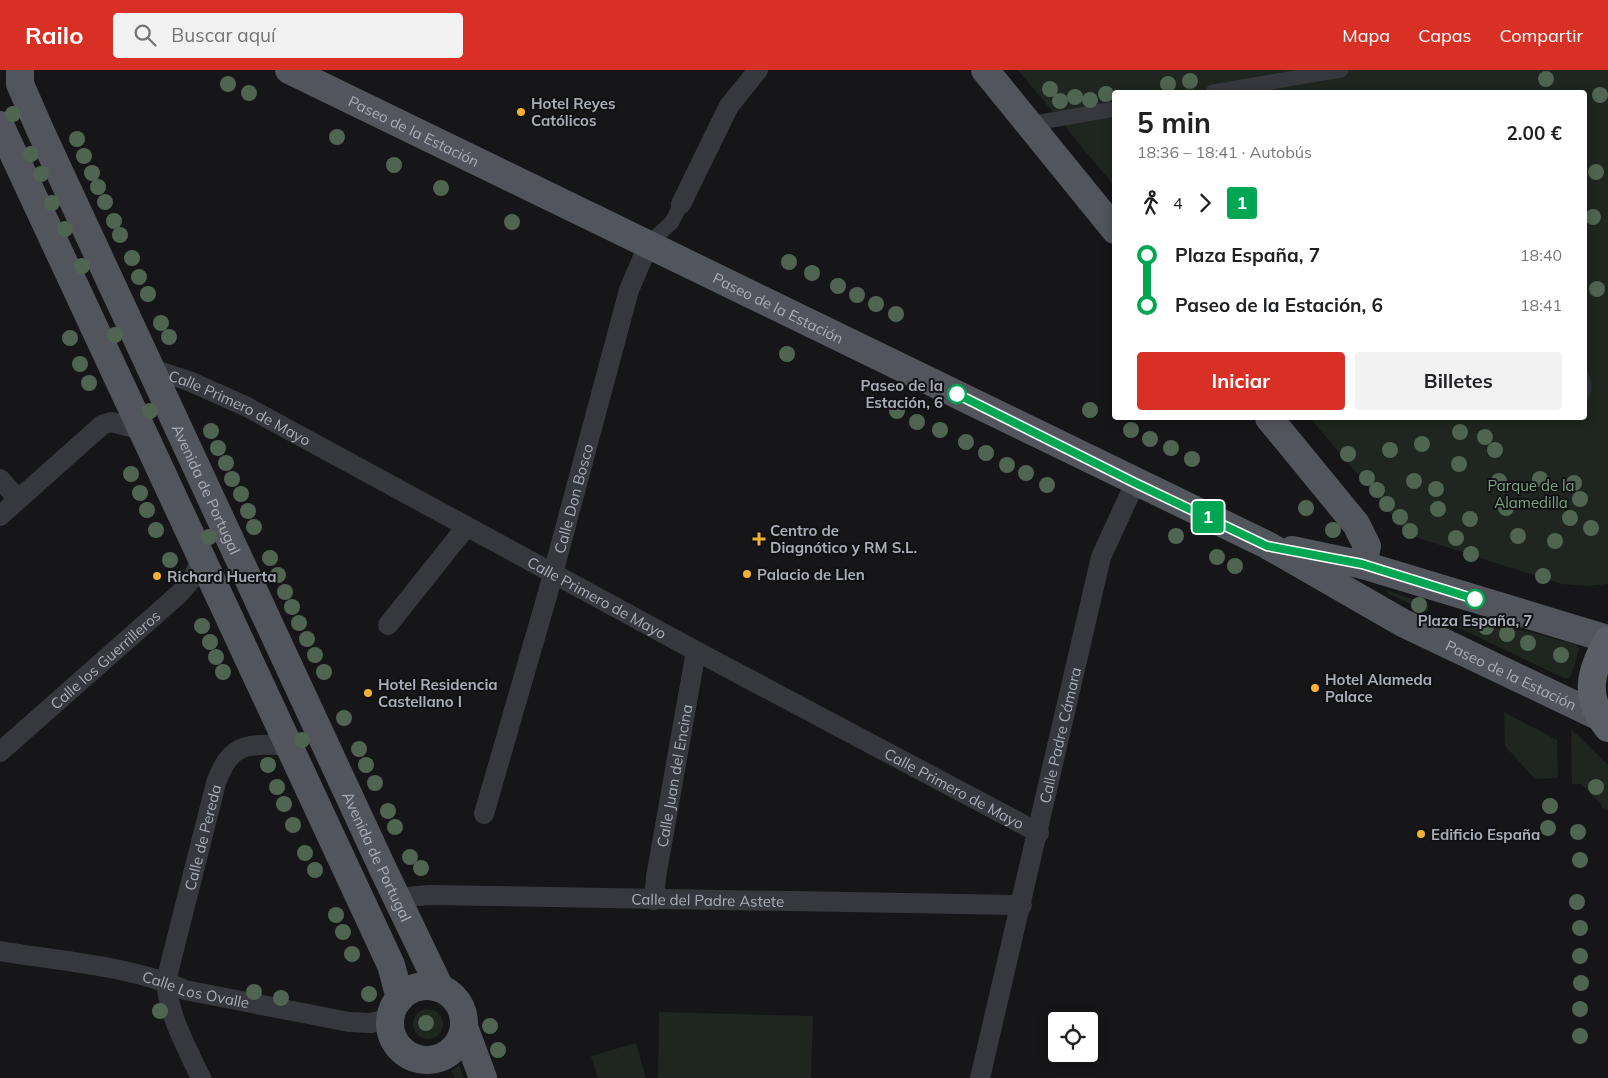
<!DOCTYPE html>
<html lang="es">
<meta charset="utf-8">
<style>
body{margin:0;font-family:Mulish,sans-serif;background:#f2f2f2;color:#202124;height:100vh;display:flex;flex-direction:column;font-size:19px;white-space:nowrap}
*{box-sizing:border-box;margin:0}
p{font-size:16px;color:#757577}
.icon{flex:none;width:28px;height:28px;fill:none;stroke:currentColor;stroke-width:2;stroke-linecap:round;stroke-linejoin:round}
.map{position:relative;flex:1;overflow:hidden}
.side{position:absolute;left:1112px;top:20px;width:475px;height:330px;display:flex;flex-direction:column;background:#fff;border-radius:5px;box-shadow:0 2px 12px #0003}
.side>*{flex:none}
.badge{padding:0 10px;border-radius:4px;font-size:18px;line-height:32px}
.controls{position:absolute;left:1048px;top:942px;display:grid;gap:10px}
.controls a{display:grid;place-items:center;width:50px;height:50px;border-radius:5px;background:#fff;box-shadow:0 2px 12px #0003;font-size:25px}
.map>.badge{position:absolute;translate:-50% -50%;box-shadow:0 0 0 2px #fff}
.legs{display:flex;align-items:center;gap:8px;height:55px;padding:0 25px;font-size:16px}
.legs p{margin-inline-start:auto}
.overview{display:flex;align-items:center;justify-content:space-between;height:85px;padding:0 25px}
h1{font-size:28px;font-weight:700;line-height:38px}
.cta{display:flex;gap:10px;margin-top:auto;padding:10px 25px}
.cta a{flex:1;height:58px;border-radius:5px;background:#d93025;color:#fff;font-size:20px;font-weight:700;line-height:58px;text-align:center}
.cta a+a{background:#f2f2f2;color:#202124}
ul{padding:0 25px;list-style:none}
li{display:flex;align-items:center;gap:18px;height:50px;font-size:19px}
li i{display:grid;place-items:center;width:8px;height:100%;margin:0 6px;background:currentColor}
li i::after{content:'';width:12px;height:12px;margin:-6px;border:4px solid;border-radius:50%;background:#fff}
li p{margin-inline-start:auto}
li:first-child i{background:linear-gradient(#0000 50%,currentColor 0)}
li:last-child i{background:linear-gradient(currentColor 50%,#0000 0)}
header{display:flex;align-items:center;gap:30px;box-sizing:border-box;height:70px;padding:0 25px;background:#d93025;color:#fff}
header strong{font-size:24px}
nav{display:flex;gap:28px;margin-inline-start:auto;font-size:18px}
.search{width:350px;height:45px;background:#f2f2f2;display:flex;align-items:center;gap:12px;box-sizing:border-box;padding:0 18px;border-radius:5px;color:#757577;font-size:19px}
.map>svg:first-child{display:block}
</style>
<header>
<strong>Railo</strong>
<div class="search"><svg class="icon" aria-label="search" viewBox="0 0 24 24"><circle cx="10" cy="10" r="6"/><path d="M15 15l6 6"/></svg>Buscar aquí</div>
<nav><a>Mapa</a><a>Capas</a><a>Compartir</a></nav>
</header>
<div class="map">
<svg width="1608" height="1008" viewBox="0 0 1608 1008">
<rect width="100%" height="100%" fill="#161618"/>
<g fill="#1e261f">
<path d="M1018,0H1608V514L1587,516L1561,514L1409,465L1310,348H1585V22H1115V117Z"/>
<path d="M1387,520L1429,535L1427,542L1387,523Z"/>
<path d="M1461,543L1577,575L1579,580L1571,606L1566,609L1457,557Z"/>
<path d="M1504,642L1557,670L1558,708L1535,709L1505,676Z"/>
<path d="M1571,659L1608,695V739L1602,738V735L1581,714H1572Z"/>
<circle cx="428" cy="954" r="15"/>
<path d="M659,942L813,946L811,1008H658Z"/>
<path d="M636,973L646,1008H598L591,986Z"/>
<path d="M459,995L464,1008H455L451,1001Z"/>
</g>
<path fill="#2c353c" d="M1585,297C1593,310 1593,322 1585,335Z"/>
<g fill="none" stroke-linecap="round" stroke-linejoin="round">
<g stroke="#37383d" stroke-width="15">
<path d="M1213,22L1341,0"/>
<path d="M1029,54L1115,39"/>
<path d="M649,173L672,152L681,134"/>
</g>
<g stroke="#37383d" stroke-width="20">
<path d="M681,134L729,36L758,0"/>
<path id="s1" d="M152,299L189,311L245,336L696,581L1039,763"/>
<path d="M0,409L18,429"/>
<path d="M0,446L102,355L111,352L142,360"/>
<path d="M388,555L466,457"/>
<path id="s2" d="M0,682L179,524L192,509L202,489"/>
<path id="s3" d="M484,744L547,526L629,220L649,173"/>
<path id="s4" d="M396,828L429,825L1022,835"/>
<path id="s5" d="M654,830L656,807L696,581"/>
<path id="s6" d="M0,881C59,891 131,896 185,920L349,952L371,953L391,948"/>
<path id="s7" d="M201,1008C186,976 169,947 166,911L216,713C231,670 249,675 289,675"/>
<path id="s8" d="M980,1008L1101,487L1135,413"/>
</g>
<g stroke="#53555c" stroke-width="28">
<path id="s9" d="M20,0V14L41,62L382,797L440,918"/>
<path id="s10" d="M289,0L1267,475L1403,553L1598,646"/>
<path d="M985,0L1115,160"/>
<path d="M0,55L391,895L400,928"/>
<path d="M1269,348L1356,454L1367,476L1363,495"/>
<path d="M1292,480L1363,495L1608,569"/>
<circle cx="427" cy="953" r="37"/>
<path d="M464,957L483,1008"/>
</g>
<path stroke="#5b5e65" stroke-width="28" d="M1608,570C1590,601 1583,627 1608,658"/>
</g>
<g fill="#506452">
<circle cx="1546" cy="9" r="8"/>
<circle cx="1190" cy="11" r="8"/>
<circle cx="228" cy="14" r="8"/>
<circle cx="1168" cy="14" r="8"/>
<circle cx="1050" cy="19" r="8"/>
<circle cx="249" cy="23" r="8"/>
<circle cx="1106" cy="24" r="8"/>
<circle cx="1600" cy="25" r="8"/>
<circle cx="1075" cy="27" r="8"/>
<circle cx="1090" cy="30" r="8"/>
<circle cx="1060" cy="31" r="8"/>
<circle cx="13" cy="44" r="8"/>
<circle cx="337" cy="67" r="8"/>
<circle cx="77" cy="69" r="8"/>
<circle cx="31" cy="84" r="8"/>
<circle cx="84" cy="86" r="8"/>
<circle cx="394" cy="95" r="8"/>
<circle cx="1596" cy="102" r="8"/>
<circle cx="92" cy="103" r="8"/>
<circle cx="41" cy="104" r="8"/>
<circle cx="98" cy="117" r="8"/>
<circle cx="441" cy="118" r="8"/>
<circle cx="105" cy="132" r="8"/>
<circle cx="52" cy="133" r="8"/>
<circle cx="1593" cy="147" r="8"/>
<circle cx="114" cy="151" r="8"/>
<circle cx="512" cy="152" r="8"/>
<circle cx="65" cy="159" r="8"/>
<circle cx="120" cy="165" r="8"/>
<circle cx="132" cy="188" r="8"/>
<circle cx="789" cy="192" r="8"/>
<circle cx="82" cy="196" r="8"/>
<circle cx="812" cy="203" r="8"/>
<circle cx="139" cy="207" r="8"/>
<circle cx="838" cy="216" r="8"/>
<circle cx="1597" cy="219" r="8"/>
<circle cx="148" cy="224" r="8"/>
<circle cx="857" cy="225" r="8"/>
<circle cx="876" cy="234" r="8"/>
<circle cx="896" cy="244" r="8"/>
<circle cx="161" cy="253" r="8"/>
<circle cx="115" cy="265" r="8"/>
<circle cx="169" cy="267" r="8"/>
<circle cx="70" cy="268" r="8"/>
<circle cx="787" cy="284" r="8"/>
<circle cx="80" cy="294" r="8"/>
<circle cx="89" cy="313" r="8"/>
<circle cx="1090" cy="340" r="8"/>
<circle cx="150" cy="341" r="8"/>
<circle cx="897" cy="341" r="8"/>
<circle cx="917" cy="352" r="8"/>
<circle cx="940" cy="360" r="8"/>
<circle cx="1131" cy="360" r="8"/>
<circle cx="211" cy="361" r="8"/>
<circle cx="1460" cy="362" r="8"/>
<circle cx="1485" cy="367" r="8"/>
<circle cx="1150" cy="369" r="8"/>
<circle cx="966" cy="372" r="8"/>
<circle cx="1422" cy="374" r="8"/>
<circle cx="218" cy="378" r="8"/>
<circle cx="1171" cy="378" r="8"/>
<circle cx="1390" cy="380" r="8"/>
<circle cx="1495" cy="380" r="8"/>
<circle cx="986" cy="383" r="8"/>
<circle cx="1348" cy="384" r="8"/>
<circle cx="1192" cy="389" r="8"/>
<circle cx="226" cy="393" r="8"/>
<circle cx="1459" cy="394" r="8"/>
<circle cx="1007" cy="395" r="8"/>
<circle cx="1026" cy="403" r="8"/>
<circle cx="131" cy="404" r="8"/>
<circle cx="1367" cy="408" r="8"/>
<circle cx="232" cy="409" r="8"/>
<circle cx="1540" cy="409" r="8"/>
<circle cx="1414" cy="411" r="8"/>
<circle cx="1499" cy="411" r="8"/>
<circle cx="1574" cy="413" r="8"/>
<circle cx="1047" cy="415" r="8"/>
<circle cx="1436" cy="419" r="8"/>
<circle cx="1377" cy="420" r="8"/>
<circle cx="140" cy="423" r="8"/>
<circle cx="241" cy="424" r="8"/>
<circle cx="1580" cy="429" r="8"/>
<circle cx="1387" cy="434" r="8"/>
<circle cx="1306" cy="438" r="8"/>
<circle cx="1506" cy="438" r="8"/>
<circle cx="1438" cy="439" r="8"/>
<circle cx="147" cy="440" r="8"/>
<circle cx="248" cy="441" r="8"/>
<circle cx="1400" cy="447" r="8"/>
<circle cx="1570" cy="448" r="8"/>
<circle cx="1470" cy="449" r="8"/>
<circle cx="254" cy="457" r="8"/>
<circle cx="1591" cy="458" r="8"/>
<circle cx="156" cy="460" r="8"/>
<circle cx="1333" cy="460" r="8"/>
<circle cx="1410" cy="461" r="8"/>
<circle cx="1176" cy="466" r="8"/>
<circle cx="1518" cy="466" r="8"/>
<circle cx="209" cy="467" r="8"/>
<circle cx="1456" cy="468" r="8"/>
<circle cx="1555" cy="471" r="8"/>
<circle cx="1471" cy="484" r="8"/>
<circle cx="1217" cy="487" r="8"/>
<circle cx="270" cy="488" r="8"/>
<circle cx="170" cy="490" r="8"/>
<circle cx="1235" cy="496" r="8"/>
<circle cx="278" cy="505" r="8"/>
<circle cx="1543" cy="506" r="8"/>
<circle cx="285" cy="522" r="8"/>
<circle cx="1419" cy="535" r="8"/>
<circle cx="292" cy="537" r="8"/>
<circle cx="299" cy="553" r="8"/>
<circle cx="202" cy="556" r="8"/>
<circle cx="1486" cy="557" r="8"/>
<circle cx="1507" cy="564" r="8"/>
<circle cx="307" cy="569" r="8"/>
<circle cx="210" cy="572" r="8"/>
<circle cx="1528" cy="573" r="8"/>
<circle cx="315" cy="585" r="8"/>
<circle cx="1561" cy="585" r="8"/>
<circle cx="216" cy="587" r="8"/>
<circle cx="223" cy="602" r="8"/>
<circle cx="324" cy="602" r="8"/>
<circle cx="344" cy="648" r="8"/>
<circle cx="302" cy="670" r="8"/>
<circle cx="359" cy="679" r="8"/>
<circle cx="268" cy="695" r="8"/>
<circle cx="366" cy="695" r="8"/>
<circle cx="375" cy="713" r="8"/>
<circle cx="277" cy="717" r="8"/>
<circle cx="1596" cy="717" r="8"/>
<circle cx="284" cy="734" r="8"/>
<circle cx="1550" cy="736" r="8"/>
<circle cx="388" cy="741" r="8"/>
<circle cx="293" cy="755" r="8"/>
<circle cx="395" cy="757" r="8"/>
<circle cx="1548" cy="758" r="8"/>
<circle cx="1578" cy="762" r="8"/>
<circle cx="305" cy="783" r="8"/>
<circle cx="410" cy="787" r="8"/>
<circle cx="1580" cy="790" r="8"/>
<circle cx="421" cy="798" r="8"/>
<circle cx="315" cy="800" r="8"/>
<circle cx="1577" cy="832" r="8"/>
<circle cx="336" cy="845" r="8"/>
<circle cx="1580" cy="858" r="8"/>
<circle cx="343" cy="862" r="8"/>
<circle cx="352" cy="884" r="8"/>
<circle cx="1580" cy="886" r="8"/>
<circle cx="1581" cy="913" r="8"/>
<circle cx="254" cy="922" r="8"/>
<circle cx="369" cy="924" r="8"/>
<circle cx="281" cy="928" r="8"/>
<circle cx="1580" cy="939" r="8"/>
<circle cx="160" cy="941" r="8"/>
<circle cx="426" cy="953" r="8"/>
<circle cx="490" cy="956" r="8"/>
<circle cx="1580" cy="966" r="8"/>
<circle cx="498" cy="980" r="8"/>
</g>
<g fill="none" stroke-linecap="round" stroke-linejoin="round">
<defs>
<path id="line-1" d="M957,324L1135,413L1267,476L1362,494L1475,529"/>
</defs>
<use href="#line-1" stroke="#fff" stroke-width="11"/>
<use href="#line-1" stroke="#00a651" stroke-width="8"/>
</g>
<g fill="#f2b134" stroke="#111113" stroke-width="2">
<circle cx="521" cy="42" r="5"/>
<path d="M756.5 461.5h5v5h5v5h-5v5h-5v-5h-5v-5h5z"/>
<circle cx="747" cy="504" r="5"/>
<circle cx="157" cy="506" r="5"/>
<circle cx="1315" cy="618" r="5"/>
<circle cx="368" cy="623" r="5"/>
<circle cx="1421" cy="764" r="5"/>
</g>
<g fill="#fff" stroke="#00a651" stroke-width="2.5">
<circle cx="957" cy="324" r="9"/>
<circle cx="1475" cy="529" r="9"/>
</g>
<g text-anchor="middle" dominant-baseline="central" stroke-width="4" stroke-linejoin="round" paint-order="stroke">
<g font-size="15" font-weight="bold" fill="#a8adb8" stroke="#111113" text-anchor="start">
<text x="531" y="33">Hotel Reyes<tspan x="531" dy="17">Católicos</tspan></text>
<text x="770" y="460">Centro de<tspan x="770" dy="17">Diagnótico y RM S.L.</tspan></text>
<text x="757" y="504">Palacio de Llen</text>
<text x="167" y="506">Richard Huerta</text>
<text x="1325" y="609">Hotel Alameda<tspan x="1325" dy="17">Palace</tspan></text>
<text x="378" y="614">Hotel Residencia<tspan x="378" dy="17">Castellano I</tspan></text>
<text x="1431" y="764">Edificio España</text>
</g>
<g font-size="15" fill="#a8adb8" stroke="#111113">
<text stroke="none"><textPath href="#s10" startOffset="139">Paseo de la Estación</textPath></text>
<text stroke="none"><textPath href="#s10" startOffset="544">Paseo de la Estación</textPath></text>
<text stroke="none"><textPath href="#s1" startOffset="96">Calle Primero de Mayo</textPath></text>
<text stroke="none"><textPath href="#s9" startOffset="460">Avenida de Portugal</textPath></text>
<text stroke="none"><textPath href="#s3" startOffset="328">Calle Don Bosco</textPath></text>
<text stroke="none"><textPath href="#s1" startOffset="501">Calle Primero de Mayo</textPath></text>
<text stroke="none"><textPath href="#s2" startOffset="140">Calle los Guerrilleros</textPath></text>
<text stroke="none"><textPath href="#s10" startOffset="1364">Paseo de la Estación</textPath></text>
<text stroke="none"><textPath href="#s8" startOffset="352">Calle Padre Cámara</textPath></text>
<text stroke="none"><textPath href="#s5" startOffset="126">Calle Juan del Encina</textPath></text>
<text stroke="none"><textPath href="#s1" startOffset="906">Calle Primero de Mayo</textPath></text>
<text stroke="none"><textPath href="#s7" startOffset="252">Calle de Pereda</textPath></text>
<text stroke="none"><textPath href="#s9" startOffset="865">Avenida de Portugal</textPath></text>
<text stroke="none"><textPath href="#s4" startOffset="312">Calle del Padre Astete</textPath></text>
<text stroke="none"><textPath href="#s6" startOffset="200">Calle Los Ovalle</textPath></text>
</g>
<g font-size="15" font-weight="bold" fill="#a8adb8" stroke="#111113" text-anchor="end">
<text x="943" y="315">Paseo de la<tspan x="943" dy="17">Estación, 6</tspan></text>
<text x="1475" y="550" text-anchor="middle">Plaza España, 7</text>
</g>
<g font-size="15" fill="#7fa381" stroke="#111113">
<text x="1531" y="415">Parque de la<tspan x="1531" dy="17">Alamedilla</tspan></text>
</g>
</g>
</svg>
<div class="controls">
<a><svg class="icon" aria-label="locate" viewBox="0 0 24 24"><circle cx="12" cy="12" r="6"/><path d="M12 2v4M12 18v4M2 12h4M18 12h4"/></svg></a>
</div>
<b class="badge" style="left:1208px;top:447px;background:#00a651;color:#fff">1</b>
<section class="side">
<div class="overview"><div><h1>5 min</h1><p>18:36 – 18:41 · Autobús</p></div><b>2.00 €</b></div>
<div class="legs"><svg class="icon" aria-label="walk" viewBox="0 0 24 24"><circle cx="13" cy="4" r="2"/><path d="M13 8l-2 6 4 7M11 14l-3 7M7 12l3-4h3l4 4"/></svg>4<svg class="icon" aria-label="forward" viewBox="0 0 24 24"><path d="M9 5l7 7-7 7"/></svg><b class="badge" style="background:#00a651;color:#fff">1</b></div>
<ul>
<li><i style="color:#00a651"></i><b>Plaza España, 7</b><p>18:40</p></li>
<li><i style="color:#00a651"></i><b>Paseo de la Estación, 6</b><p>18:41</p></li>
</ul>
<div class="cta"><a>Iniciar</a><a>Billetes</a></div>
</section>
</div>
